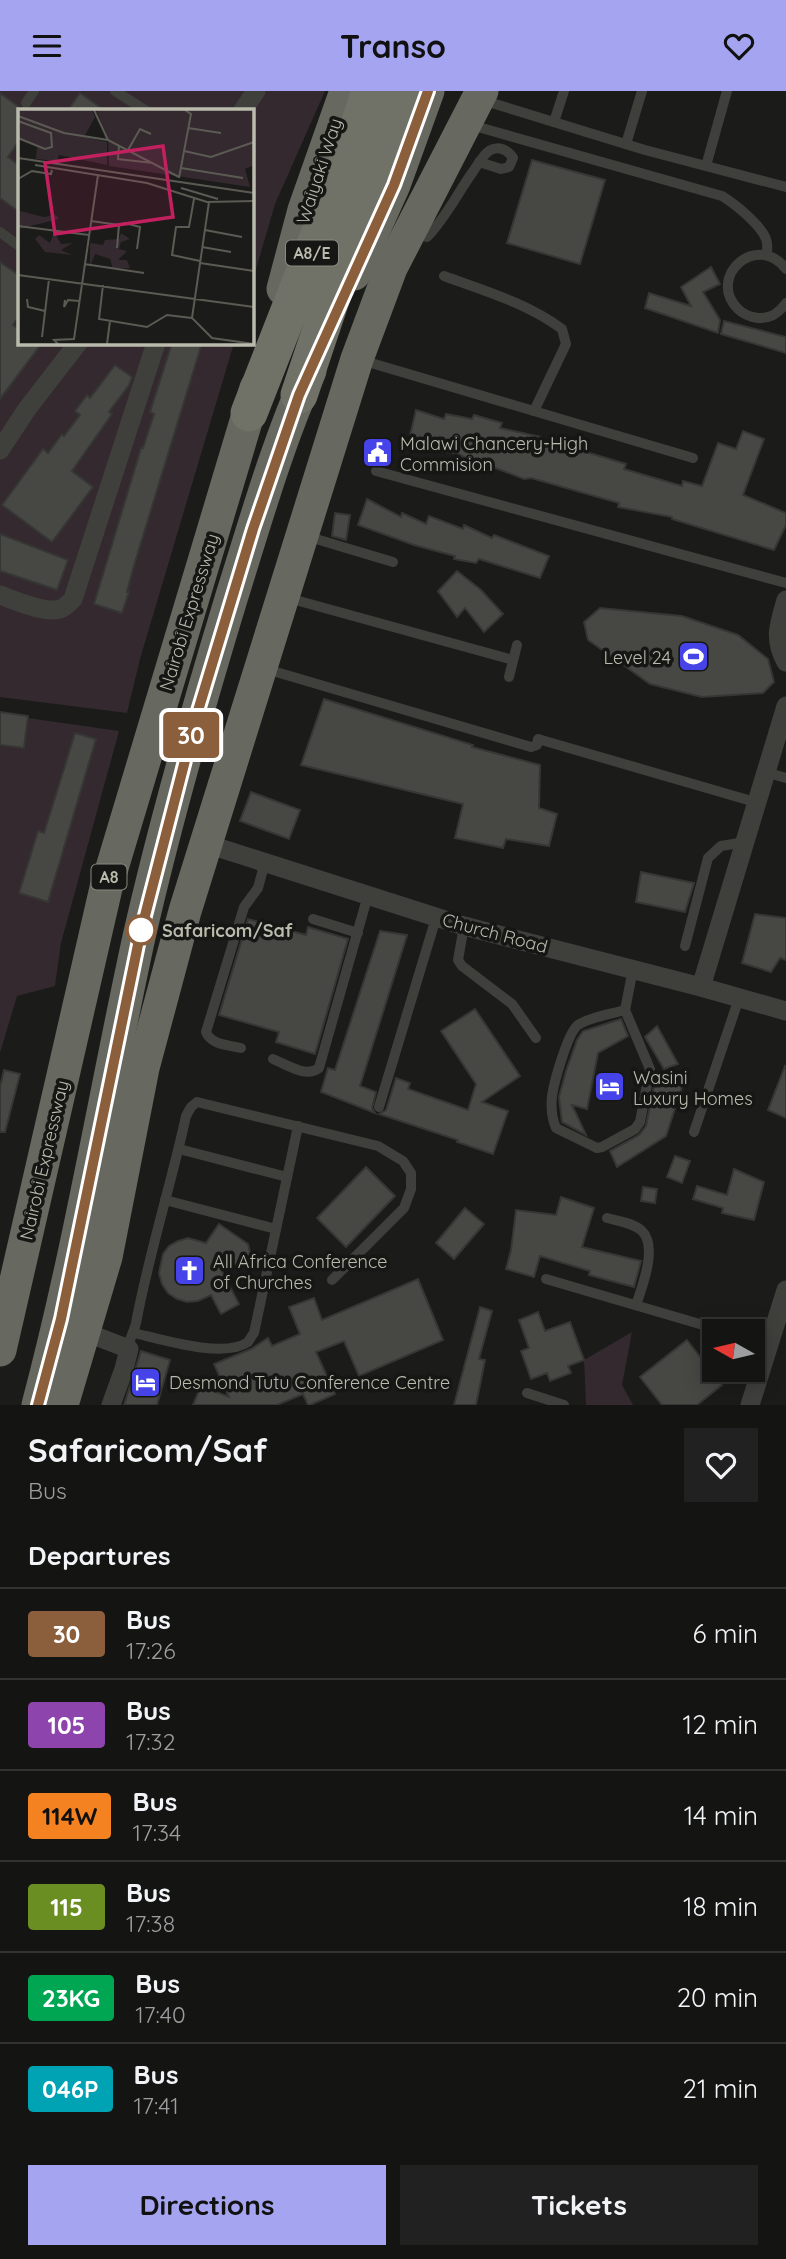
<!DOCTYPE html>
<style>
body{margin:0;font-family:Quicksand,sans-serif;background:#212121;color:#f1f3f6;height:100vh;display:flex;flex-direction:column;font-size:26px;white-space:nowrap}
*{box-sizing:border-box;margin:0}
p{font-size:23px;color:#9d9ea0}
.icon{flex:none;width:38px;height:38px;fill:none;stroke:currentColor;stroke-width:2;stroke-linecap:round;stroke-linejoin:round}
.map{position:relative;height:1314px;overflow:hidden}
.panel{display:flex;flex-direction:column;background:#141413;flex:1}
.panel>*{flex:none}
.badge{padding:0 14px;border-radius:5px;font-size:24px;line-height:46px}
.needle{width:46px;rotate:278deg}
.fabs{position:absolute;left:702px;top:1228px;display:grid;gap:14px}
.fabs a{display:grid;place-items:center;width:63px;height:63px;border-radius:0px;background:#141413;box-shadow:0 4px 18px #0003,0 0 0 2px #333;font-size:35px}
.map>.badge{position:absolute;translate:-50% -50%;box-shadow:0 0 0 4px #fff}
h2{padding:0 28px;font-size:26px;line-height:63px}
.round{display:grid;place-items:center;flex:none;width:74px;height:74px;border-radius:0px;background:#212121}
.head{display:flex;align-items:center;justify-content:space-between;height:119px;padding:0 28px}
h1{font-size:33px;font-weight:700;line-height:52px}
.button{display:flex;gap:14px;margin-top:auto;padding:14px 28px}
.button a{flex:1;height:80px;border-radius:0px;background:#a4a4f0;color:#111;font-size:28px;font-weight:700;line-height:80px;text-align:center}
.button a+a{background:#212121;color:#f1f3f6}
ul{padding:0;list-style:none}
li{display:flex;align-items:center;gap:21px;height:91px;padding:0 28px;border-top:2px solid #333}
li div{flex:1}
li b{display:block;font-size:26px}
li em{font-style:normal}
li .badge{min-width:77px;font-weight:700;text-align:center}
header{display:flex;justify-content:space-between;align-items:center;height:91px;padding:0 28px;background:#a4a4f0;color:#111;font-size:32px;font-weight:700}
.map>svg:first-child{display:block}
</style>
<header><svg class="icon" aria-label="menu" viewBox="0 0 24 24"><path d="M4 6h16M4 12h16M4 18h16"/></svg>Transo<svg class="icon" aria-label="heart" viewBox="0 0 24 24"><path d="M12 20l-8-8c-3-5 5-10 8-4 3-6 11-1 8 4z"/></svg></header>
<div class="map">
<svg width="786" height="1314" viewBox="0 0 786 1314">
<rect width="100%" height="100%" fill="#1b1b19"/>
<g fill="#33292f">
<path d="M0,0H325L275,113L252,192V19H19V252H234L140,568L127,622L0,606Z"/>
<path d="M0,623L119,640L61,852L55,895L17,905L0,962Z"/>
<path d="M632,1241L622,1294L633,1314H586L584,1269Z"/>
</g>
<g fill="#474843" stroke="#363734" stroke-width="2">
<path d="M0,2L19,16V50L8,66L19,74V121L0,107Z"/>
<path d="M80,2L104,19H68Z"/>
<path d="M532,69L605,89L580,173L507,152Z"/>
<path d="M0,171L19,184V225L13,234L19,238V252H42L0,308Z"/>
<path d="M711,176L720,193L703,201L720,229L718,242L645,217L649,202L691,215L681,196Z"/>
<path d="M724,230L786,246V262L721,243Z"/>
<path d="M172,252H202L133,478L127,501H129L122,522L94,513L141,357H143L154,323L150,321Z"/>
<path d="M115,274L132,286L129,294L109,321L112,323L72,380L93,396L52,451L2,414L43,358L48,362L62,343L64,345L80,324L75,320L87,304L90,307Z"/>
<path d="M416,319L444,328L446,323L472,328L474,324L502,332L500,337L541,346L540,351L576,358L626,373L624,378L682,395L683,390L702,395L718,352L736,358L743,340L764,348L743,404L786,422V434L774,459L672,428V426L618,416L619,412L531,387L524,388L488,374L487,378L456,362L432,360L434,355L409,349Z"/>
<path d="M367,408L401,426L402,422L426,433L429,425L463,438L464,434L492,447L494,444L549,465L540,487L479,468L476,472L454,468L455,465L414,454L358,434Z"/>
<path d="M335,422L350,424L346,449L332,445Z"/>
<path d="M0,443L68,469L57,499L0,480Z"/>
<path d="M457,480L481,499L503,523L484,541L465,517L457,526L438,500Z"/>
<path d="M600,517L682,525L738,544L768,568L774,591L763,602L702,606L650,593L588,549L584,531Z"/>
<path d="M324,608L473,654L472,656L540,674L539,717L557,723L549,755L506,748L503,757L455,747L463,713L301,674Z"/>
<path d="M0,621L28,625L24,657L0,654Z"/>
<path d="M75,642L96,648L48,811L19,802L38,740L44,742Z"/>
<path d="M251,701L300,719L289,748L240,730Z"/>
<path d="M641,781L694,792L685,821L636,811Z"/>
<path d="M755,823L786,827V869L780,867L771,881L742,872Z"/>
<path d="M248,828L306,844L308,836L348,848L315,963L276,951L279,941L219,924Z"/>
<path d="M380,840L407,844L360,995L376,1001L372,1017L375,1022L321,1001L328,977L335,979Z"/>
<path d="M475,918L520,985L482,1011L508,1020L493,1063L457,1051L458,1049L379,1023L386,1019L396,987L410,992L408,998L468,1019L476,993L441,940Z"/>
<path d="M621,928L628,945L598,962L587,1018L572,1014L586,1044L562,1031L559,1006L566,980L577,949L583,940Z"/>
<path d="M657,935L678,973L664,978L645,946Z"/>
<path d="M785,975L786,976V1027L768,1019Z"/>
<path d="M4,979L20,983L5,1041H0V996Z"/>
<path d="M656,985L683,993L666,1045L617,1076L610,1060L639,1044L646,1035Z"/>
<path d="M675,1065L690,1070L682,1092L667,1086Z"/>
<path d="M366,1076L395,1105L346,1156L317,1127Z"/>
<path d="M734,1078L764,1091L754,1129L722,1122L723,1117L693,1108L697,1095L727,1104Z"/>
<path d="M643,1096L657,1098L655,1112L641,1110Z"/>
<path d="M561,1106L594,1117L582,1156L641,1170L634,1196L589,1184L590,1180L540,1165L534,1186L506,1178L511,1159L516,1119L556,1124Z"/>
<path d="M465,1117L484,1133L454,1168L436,1152Z"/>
<path d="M219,1133L248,1153L252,1170L220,1177L239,1213L221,1223L211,1204L198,1210L187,1211L177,1208L168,1202L162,1193L159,1182L163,1163L169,1155L178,1150L188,1147L206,1152Z"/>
<path d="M418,1188L443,1249L359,1285L344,1250L316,1261L335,1303L310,1314H308L303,1303L277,1314H193L201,1295L229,1306L214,1273L251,1258L268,1247L272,1255L300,1243L289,1216L314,1207L322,1229Z"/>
<path d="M480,1216L492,1220L479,1268L485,1269L476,1314H454Z"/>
<path d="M538,1221L545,1240L570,1231L584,1269L568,1275L571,1282L550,1290L547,1282L531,1288L521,1260L529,1257L519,1229Z"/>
<path d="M687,1249L722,1294L697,1314H662L640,1286Z"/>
<path d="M141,1260L170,1269L157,1314H124Z"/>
</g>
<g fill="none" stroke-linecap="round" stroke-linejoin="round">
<g stroke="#3f403b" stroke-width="10">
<path d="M115,0L145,19"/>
<path d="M482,9L645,59L786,96"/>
<path d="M26,12L34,0"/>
<path d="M554,31L564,0"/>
<path d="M471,34L722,105C735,113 760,133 766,148C768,153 767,159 767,164"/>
<path d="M626,53L642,0"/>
<path d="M706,75L727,0"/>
<path d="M0,141L19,155"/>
<path d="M413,142L427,146C445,128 457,103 472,82C477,75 482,65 489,60C498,54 508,59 513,67L509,76L501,78L479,71"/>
<path d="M786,178C757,140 706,186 738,218C743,223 750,226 758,227C770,228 779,222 786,212"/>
<path d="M444,185C485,200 527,212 562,238L566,253L534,320"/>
<path d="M361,269L693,367"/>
<path d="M376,380L786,492"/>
<path d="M306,445L393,471"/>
<path d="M288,507L513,569"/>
<path d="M266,578L531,656L537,654L538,648L755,711"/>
<path d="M509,586L517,554"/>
<path d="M765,681L786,687"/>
<path d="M313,828L358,842"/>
<path d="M464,835L458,869L462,875L512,913L536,947"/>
<path d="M685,855L708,767L721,755L745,751"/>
<path d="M625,919C611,923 590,926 578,934C568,941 554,991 552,1005C551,1015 552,1028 556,1037L597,1057L602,1056L635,1038L640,1031L650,978L625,919L633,878"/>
<path d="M241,957C229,954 211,954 206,941L244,816L258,797L265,771"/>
<path d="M273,968C287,974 306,987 319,977L368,804"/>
<path d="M379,1016L436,827"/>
<path d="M694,1041L739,907"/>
<path d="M179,1058L287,1086"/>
<path d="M165,1109L276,1138"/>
<path d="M607,1127C618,1130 634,1132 642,1140C658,1156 642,1196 636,1214"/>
<path d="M546,1188L727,1241"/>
<path d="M134,1242C160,1248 224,1268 248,1251C248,1251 253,1243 254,1242L298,1035"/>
<path d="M752,1248L768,1253"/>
<path d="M129,1258C128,1249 134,1241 136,1232C149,1162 171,1094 186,1025L191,1016L197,1011L378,1055L403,1070L411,1082V1098L404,1117L332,1189"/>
<path d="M527,1302L564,1314"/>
</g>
<g stroke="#3f403b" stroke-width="19">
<path d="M243,19L256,0"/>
<path d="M0,359L27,318L78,252"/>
<path d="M0,504C14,509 46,523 60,518C66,516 69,512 73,508L156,252"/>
<path d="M786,509C779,533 773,548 786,571"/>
<path d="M207,753L464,835L701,896L786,920"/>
<path d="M701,896L786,615"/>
<path d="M85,1241L129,1258L124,1278L111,1314"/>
<path d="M750,1314L786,1199"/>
</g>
<g stroke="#67685f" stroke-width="33">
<path d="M354,183L394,94L428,0"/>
<path d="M283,198L304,119L346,0"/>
<path d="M0,1259L106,797L256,297"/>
<path d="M38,1314C79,1160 105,1002 139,846C165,732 197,620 231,508C255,432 277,353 310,280"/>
<path d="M62,1314L106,1166L143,977L185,820L357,268L391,177L482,0"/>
</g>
<g stroke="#707167" stroke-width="37">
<path d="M299,304L401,0"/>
<path d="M249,322L345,77L370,0"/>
</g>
</g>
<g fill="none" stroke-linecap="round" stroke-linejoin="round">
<defs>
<path id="line" d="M38,1314L61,1228L140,844L197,623L253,438L299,304L394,94L428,0"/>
</defs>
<use href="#line" stroke="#fff" stroke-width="16"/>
<use href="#line" stroke="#8b5e3c" stroke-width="10"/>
</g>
<defs>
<symbol id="civic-square" viewBox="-11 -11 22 22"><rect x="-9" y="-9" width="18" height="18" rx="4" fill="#4644e9" stroke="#161714"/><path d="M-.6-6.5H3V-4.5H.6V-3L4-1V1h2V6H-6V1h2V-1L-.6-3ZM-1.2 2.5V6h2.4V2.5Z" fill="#fff"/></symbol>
<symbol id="stadium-square" viewBox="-11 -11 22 22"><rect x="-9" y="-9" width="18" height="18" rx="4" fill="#4644e9" stroke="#161714"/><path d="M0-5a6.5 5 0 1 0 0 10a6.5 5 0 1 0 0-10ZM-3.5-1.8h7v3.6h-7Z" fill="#fff"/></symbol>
<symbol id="hotel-square" viewBox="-11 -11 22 22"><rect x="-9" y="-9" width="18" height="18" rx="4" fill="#4644e9" stroke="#161714"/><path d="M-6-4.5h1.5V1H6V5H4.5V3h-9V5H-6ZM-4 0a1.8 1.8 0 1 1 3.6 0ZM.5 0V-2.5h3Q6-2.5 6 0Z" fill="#fff"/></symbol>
<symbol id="church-square" viewBox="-11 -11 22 22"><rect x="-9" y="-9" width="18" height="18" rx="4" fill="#4644e9" stroke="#161714"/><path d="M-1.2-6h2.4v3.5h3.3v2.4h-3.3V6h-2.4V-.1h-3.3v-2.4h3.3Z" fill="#fff"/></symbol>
</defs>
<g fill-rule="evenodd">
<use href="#civic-square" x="360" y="344" width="35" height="35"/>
<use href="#stadium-square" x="676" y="548" width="35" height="35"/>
<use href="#hotel-square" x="592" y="978" width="35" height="35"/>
<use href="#church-square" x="172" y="1162" width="35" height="35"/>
<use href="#hotel-square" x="128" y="1274" width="35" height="35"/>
</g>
<circle fill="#fff" stroke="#8b5e3c" stroke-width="3.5" cx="141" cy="839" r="14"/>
<g text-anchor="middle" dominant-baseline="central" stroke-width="7" stroke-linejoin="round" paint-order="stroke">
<g fill="#161714" stroke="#89897f" stroke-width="2">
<rect x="286" y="149.5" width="52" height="25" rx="5"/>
<rect x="91.5" y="773.5" width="35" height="25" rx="5"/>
</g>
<g font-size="16" font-weight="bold" fill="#babaad">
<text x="312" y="162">A8/E</text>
<text x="109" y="786">A8</text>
</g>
<g font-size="18" fill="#babaad" stroke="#161714">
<text transform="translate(319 80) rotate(-72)">Waiyaki Way</text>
<text transform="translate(189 521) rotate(-73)">Nairobi Expressway</text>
<text transform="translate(495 842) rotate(15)">Church Road</text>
<text transform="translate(44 1069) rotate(-77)">Nairobi Expressway</text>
</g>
<g font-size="18" fill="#babaad" stroke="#161714" text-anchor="start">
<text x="400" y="352">Malawi Chancery-High<tspan x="400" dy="21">Commision</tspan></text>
<text x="671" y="566" text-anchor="end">Level 24</text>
<text x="633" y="986">Wasini<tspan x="633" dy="21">Luxury Homes</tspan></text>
<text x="213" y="1170">All Africa Conference<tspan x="213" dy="21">of Churches</tspan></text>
<text x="169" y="1291">Desmond Tutu Conference Centre</text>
</g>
<g font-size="18" font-weight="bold" fill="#babaad" stroke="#161714" text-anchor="start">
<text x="162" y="839">Safaricom/Saf</text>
</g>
</g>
<g transform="translate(18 18)">
<rect width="236" height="236" fill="#1b1b19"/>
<path d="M0,1H74L77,8L66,28L89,33V56L41,46L39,52L18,50L19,38L0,30ZM78,1H236V56L227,60L232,78L91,57L90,29ZM2,102L26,108L38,106L41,110L0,120ZM36,123L43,135L55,134L43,141L54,146L27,143L17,130L21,126L32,134ZM103,124L112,130L103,133L101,140L109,142L100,151H109L112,159L95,160L92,150L77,145L72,158V134L85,136L87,131L101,130Z" fill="#33292f"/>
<path fill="none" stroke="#5b5b54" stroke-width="2" d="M76,1L90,31M0,7L46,24L90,31L161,68M0,12L33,24L34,38L27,40L0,29M170,19L203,24M101,36L100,50L135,54M110,41L122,20L133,25M166,42L193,48L236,33M0,49L236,84M17,56L129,74L189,93L236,92M163,59L225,69M161,69L173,5L167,1M0,70L14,62L33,65L34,61M163,79L200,90M176,90L171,118H158L154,146L182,152M191,93L174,209L194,229L236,235M73,112L101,116M0,117L71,126M187,121L224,128M184,138L213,143M99,139L101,116L107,114L122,118L119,140M182,154L236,162M66,155L126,164M0,166L236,198M85,176L81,210L129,218L149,206L174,209M9,190L10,198L27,202M47,191L46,198L50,191L61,192M24,228L31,170M40,235L36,231L56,230L80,66M89,235L92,212"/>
<path fill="#c2205f" fill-opacity="0.15" stroke="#c2205f" stroke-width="3.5" d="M145,37L155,108L37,125L27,54Z"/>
<rect width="236" height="236" fill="none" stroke="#babaad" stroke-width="3.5"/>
</g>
</svg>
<div class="fabs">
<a><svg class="needle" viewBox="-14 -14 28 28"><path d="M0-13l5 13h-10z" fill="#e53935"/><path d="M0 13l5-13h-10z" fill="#9d9ea0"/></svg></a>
</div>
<b class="badge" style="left:191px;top:644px;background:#8b5e3c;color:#fff">30</b>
</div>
<section class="panel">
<div class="head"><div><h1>Safaricom/Saf</h1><p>Bus</p></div><a class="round"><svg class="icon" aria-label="heart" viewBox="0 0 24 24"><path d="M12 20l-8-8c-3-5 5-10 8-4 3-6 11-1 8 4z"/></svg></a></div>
<h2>Departures</h2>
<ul>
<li><span class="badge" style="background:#8b5e3c;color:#fff">30</span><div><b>Bus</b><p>17:26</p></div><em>6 min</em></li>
<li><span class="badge" style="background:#8e44ad;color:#fff">105</span><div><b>Bus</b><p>17:32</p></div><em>12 min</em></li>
<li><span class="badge" style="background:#f58220;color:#111">114W</span><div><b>Bus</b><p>17:34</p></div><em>14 min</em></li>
<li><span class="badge" style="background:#6b8e23;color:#fff">115</span><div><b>Bus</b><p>17:38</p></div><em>18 min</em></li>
<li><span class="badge" style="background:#00a651;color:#fff">23KG</span><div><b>Bus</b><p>17:40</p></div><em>20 min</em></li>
<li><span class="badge" style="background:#00a3b4;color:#fff">046P</span><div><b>Bus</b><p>17:41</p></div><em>21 min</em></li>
</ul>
<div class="button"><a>Directions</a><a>Tickets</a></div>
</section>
